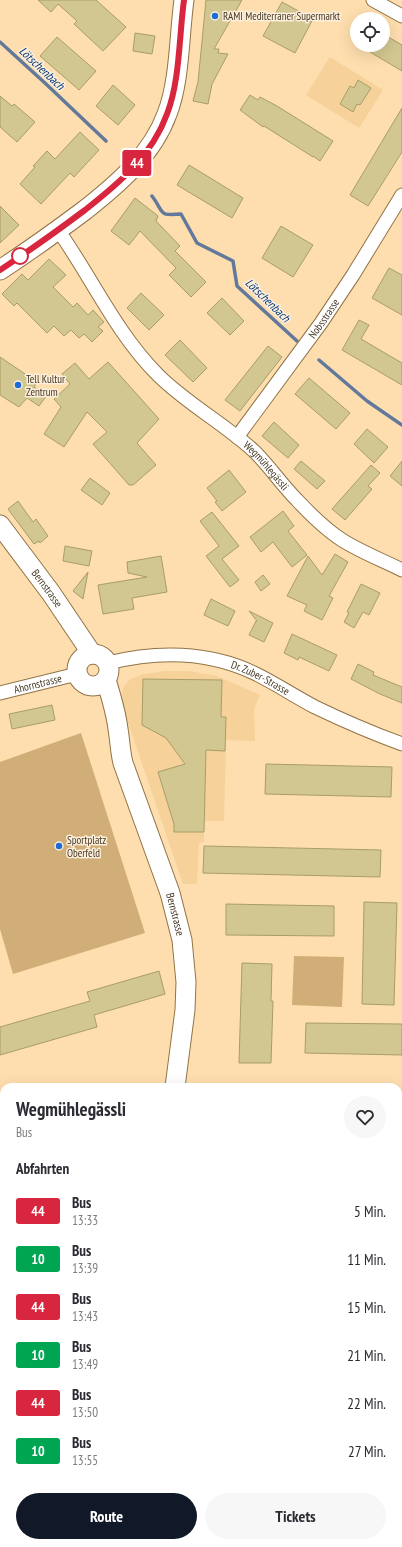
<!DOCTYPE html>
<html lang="de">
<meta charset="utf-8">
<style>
body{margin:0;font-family:"PT Sans Narrow",sans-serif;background:#f7f7f7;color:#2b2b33;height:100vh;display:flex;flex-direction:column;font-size:15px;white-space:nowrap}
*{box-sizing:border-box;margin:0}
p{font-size:13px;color:#7c7c81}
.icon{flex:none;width:22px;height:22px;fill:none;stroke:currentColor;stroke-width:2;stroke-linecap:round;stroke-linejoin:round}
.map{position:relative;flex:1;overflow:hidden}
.details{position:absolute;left:0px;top:1083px;width:402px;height:464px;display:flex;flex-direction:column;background:#fff;border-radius:12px 12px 0 0;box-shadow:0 4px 16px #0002}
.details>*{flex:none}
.badge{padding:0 8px;border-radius:3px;font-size:14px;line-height:26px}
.fabs{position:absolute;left:350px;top:12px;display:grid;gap:8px}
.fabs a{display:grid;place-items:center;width:40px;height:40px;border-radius:50%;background:#fff;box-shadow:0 4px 16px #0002;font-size:20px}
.map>.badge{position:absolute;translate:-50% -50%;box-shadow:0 0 0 2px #fff}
h2{padding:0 16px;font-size:15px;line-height:36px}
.round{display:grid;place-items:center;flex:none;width:42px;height:42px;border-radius:21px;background:#f7f7f7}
.overview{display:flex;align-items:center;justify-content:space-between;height:68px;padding:0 16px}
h1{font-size:19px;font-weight:700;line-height:30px}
.primary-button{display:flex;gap:8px;margin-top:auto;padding:8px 16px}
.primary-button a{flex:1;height:46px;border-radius:24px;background:#111827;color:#fff;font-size:16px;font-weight:700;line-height:46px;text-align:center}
.primary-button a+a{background:#f7f7f7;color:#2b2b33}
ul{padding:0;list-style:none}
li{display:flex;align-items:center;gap:12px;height:48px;padding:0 16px}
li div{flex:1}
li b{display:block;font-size:15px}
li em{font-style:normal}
li .badge{min-width:44px;font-weight:700;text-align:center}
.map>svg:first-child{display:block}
</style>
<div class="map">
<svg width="402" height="1547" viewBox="0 0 402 1547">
<rect width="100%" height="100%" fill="#fedeae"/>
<g fill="#f6d19a">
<path d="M330,57L383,90L359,128L306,95Z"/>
<path d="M165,671H188L217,676L260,695L254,709L255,741L226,740L224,821H204V842L199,843L197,884H183L121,702L123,688L130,679L144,674Z"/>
</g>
<g fill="#d1ae77">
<path d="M81,733L145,933L13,974L0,929V762Z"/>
<path d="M294,956L344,957L342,1007L292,1005Z"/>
<path d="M398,1190H402V1547H249V1543H398Z"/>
</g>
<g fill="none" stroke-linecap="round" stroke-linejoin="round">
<g stroke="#62799b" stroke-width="3.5">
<path d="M0,42L46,84L106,141"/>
<path d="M152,196C165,213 157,216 181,214L197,243L233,261L237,286L297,341"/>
<path d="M319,360L367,401L402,425"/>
</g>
</g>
<g fill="#d2c791" stroke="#a89d68">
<path d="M38,0H96L126,27L103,51L74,24L77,21L58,4L51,12Z"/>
<path d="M206,0H242L214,49H219L218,53L228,54L212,84L208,104L193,101L198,82Z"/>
<path d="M282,2L313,19L295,53L263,36Z"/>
<path d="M135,33L155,36L152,54L133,51Z"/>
<path d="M383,34L402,45V71L370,52L373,45H383Z"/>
<path d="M57,37L96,71L79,90L40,56Z"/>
<path d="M358,80L371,88L360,105L357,104L353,112L340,104L350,86L354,88Z"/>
<path d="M113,85L135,105L118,125L96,106Z"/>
<path d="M250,95L258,100L260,97L277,106L333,141L320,161L313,156V157L264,126L263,127L240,110Z"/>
<path d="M0,96L12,106L14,104L35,122L17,142L0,127Z"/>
<path d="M402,108V152L368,206L350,195Z"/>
<path d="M80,132L99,150L74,177L70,173L41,204L20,184L35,167L33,166L47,151L55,159Z"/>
<path d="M189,165L243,198L232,218L177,185Z"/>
<path d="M135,198L158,216L156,221L180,246L175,251L206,282L191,297L169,275L176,268L140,231L129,245L111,231Z"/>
<path d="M0,206L19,225L0,243Z"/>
<path d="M281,226L313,245L293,277L262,258Z"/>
<path d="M49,259L66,275L53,287L73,307L77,303L88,315L93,310L104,322L98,327L103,331L92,342L84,334L79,338L71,330L64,336L54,326L47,333L17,303L14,306L2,294L22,274L28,280Z"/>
<path d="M389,268L402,275V315L372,298Z"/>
<path d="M141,293L164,315L149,330L127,308Z"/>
<path d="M222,298L244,321L230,335L207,313Z"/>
<path d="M359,320L369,325L361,339L402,363V385L342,350Z"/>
<path d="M180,340L207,368L193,382L165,355Z"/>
<path d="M268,346L282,357L240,411L225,400Z"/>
<path d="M0,357L37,382L34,387L47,395L39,406L27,398L19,407L0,395Z"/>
<path d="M108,362L159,419L137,443L156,465L133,485H129L93,444L107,432L87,412L64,447L44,434L61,407L54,399L70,384L62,374L75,363L89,379Z"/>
<path d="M309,378L350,413L336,429L295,394Z"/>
<path d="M274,422L299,445L288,458L262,436Z"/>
<path d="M367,429L388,447L374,463L354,444Z"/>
<path d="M301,461L325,481L317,489L294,469Z"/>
<path d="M402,461V486L390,476Z"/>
<path d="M371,465L380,473L368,486L372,489L345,520L332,509Z"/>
<path d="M229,470L246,492L222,511L215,502L217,501L207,488Z"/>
<path d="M90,478L110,493L102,505L81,490Z"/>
<path d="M18,501L33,522L36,519L48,536L40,543L39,541L34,544L8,509Z"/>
<path d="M283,511L294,526L288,531L307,555L292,567L273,542L261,552L250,537Z"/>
<path d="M212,512L239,546L222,559L239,580L230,587L206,556L219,546L200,521Z"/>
<path d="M65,546L92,551L89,566L63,561Z"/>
<path d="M335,554L348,562L329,596L333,598L322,620L304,611L307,605L287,596L308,556L322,575Z"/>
<path d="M161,556L167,592L132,598L134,609L103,614L98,585L147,577L128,573L127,562Z"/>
<path d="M88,572L83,599L73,591Z"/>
<path d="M263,575L270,584L261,591L255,582Z"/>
<path d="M361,584L380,593L369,615L363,612L354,628L344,622L349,613L347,612Z"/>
<path d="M211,599L235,611L228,626L204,615Z"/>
<path d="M249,611L273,623L264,642L249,635L256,621H257Z"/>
<path d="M292,634L337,655L329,671L299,657L298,660L284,653Z"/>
<path d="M358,664L374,672L373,675L402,687V703L380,694L351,679Z"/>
<path d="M143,679L222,680L221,717H226L225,751L206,750L204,832H174V824L158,772L185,764L166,738L142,725Z"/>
<path d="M52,705L55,720L12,729L9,714Z"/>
<path d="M266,764L392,767L391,797L265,794Z"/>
<path d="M204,846L381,850L380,877L203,873Z"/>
<path d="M364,902L397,903L394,1005L362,1004Z"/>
<path d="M226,904L334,906V936L226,935Z"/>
<path d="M242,963L272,964L271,1001H273L271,1063H239Z"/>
<path d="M159,971L165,994L94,1015L97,1027L0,1055V1027L90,1001L87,992Z"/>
<path d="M306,1023L402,1024V1055L305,1053Z"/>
</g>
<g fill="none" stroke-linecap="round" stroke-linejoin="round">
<defs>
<g id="minor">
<path d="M373,0L402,16"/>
<path id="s1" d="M58,230C92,278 116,333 158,375C187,404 225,424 255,452C270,467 282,485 297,500C311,515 325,529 342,540C361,552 382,560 402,570"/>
<path id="s2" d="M237,437L321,323L353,275L402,195"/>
<path id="s3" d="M108,663C156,651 208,651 254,673C275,683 294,696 315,707C344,721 372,733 402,744"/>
<path id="s4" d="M0,693L77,674"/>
<path d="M0,1261H4"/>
</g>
<g id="secondary">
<path d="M0,270C29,251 57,231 85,210C118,184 152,155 167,114C180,81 179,36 184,0"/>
<path id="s5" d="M0,525L51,593L92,654"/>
<circle cx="93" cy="670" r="16"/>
<path id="s6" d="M106,680C111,696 116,712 118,729C120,740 120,751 123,763L170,893L182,940L186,982L185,1010L175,1087"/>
<path d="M110,1547L111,1543"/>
</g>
</defs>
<use href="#minor" stroke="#907346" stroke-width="15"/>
<use href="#secondary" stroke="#907346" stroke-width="21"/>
<use href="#minor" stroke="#fff" stroke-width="13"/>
<use href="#secondary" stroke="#fff" stroke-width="19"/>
</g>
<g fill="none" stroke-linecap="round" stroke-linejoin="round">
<defs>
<path id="line" d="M0,270C29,251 57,231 85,210C118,184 152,156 167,114C180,81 179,36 184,0"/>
</defs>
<use href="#line" stroke="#fff" stroke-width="9"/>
<use href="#line" stroke="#d7263d" stroke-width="6"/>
</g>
<g fill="#1e6bd6" stroke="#fcefdc" stroke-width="1.5">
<circle cx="215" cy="16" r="4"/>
<circle cx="18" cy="385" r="4"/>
<circle cx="59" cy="846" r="4"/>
</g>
<circle fill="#fff" stroke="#d7263d" stroke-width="2" cx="20" cy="256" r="8"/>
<g text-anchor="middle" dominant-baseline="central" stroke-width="3" stroke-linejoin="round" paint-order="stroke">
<g font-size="11" fill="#453824" stroke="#fcefdc" text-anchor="start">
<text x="223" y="16">RAMI Mediterraner Supermarkt</text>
<text x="26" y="379">Tell Kultur<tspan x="26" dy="13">Zentrum</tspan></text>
<text x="67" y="840">Sportplatz<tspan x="67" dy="13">Oberfeld</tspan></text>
</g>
<g font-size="11" fill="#453824" stroke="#fcefdc">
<text stroke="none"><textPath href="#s2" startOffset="147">Nobsstrasse</textPath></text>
<text stroke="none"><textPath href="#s1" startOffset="318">Wegmühlegässli</textPath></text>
<text stroke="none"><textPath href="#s5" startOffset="79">Bernstrasse</textPath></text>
<text stroke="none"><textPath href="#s3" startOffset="157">Dr. Zuber-Strasse</textPath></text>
<text stroke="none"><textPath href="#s4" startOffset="39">Ahornstrasse</textPath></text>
<text stroke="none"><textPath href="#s6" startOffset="245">Bernstrasse</textPath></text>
</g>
<g font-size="12" font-style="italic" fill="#05387c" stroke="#fcefdc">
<text transform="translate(42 68) rotate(43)">Lötschenbach</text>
<text transform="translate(268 300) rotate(44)">Lötschenbach</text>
</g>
</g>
</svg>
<div class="fabs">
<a><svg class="icon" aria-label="locate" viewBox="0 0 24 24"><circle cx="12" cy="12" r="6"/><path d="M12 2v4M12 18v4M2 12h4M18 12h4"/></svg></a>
</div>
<b class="badge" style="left:137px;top:163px;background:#d7263d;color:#fff">44</b>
<section class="details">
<div class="overview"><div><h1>Wegmühlegässli</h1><p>Bus</p></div><a class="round"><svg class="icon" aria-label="heart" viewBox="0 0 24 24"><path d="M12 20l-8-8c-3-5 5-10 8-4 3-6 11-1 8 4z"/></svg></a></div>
<h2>Abfahrten</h2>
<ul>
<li><span class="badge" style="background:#d7263d;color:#fff">44</span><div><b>Bus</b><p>13:33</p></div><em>5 Min.</em></li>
<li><span class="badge" style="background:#00a551;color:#fff">10</span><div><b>Bus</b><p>13:39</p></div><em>11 Min.</em></li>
<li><span class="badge" style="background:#d7263d;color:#fff">44</span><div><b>Bus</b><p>13:43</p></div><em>15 Min.</em></li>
<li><span class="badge" style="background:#00a551;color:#fff">10</span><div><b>Bus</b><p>13:49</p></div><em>21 Min.</em></li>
<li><span class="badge" style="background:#d7263d;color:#fff">44</span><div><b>Bus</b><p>13:50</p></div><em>22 Min.</em></li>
<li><span class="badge" style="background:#00a551;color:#fff">10</span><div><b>Bus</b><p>13:55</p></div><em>27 Min.</em></li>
</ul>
<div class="primary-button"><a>Route</a><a>Tickets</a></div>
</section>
</div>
